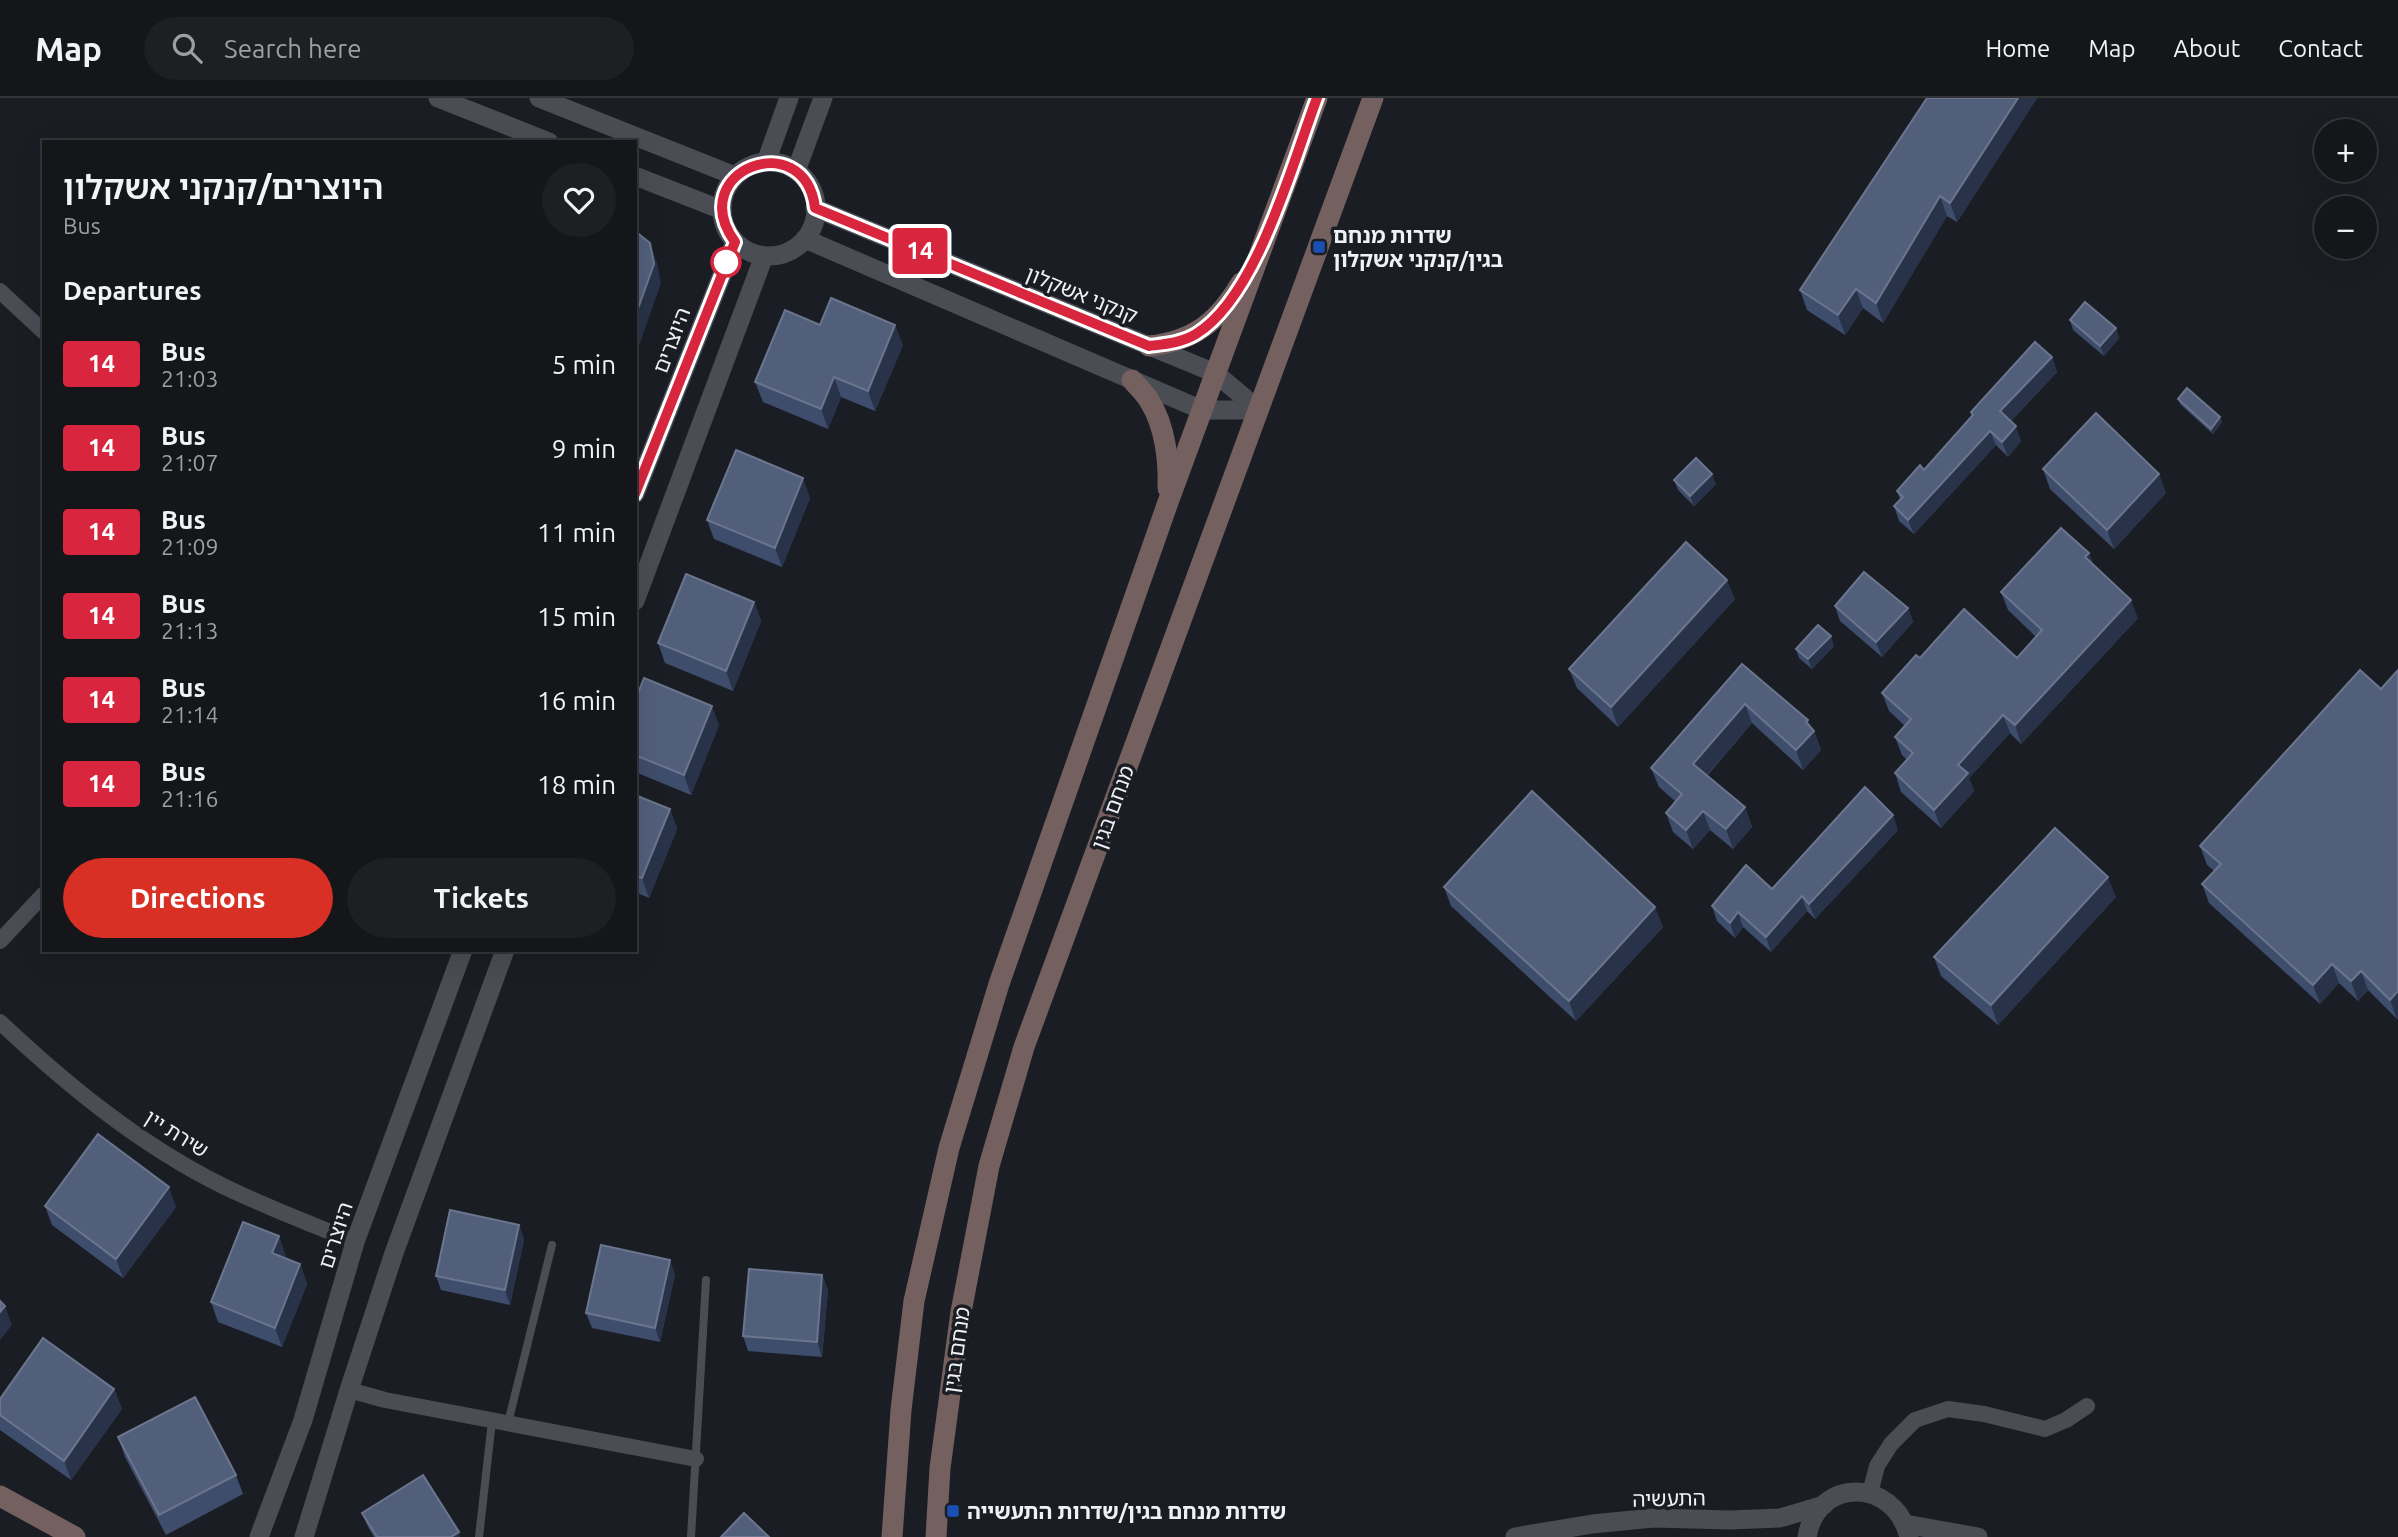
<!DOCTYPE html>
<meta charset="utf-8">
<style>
body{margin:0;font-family:Ubuntu,"Noto Sans Hebrew",sans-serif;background:#1d1f23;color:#f1f3f6;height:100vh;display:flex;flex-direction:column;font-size:26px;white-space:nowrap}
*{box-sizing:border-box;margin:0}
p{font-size:23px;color:#9d9fa2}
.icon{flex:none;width:38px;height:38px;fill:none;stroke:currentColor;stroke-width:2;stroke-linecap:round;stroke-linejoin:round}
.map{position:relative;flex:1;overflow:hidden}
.panel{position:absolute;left:42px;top:42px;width:595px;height:812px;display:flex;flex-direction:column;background:#14161a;border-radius:0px;box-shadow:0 7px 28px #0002,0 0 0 2px #333539}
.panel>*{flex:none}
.badge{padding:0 14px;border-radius:5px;font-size:24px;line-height:46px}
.tools{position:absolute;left:2314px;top:21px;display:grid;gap:14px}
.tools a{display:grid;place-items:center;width:63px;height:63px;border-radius:50%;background:#14161a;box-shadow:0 7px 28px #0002,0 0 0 2px #333539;font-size:35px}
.map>.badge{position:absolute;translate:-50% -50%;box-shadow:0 0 0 4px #fff}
h2{padding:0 21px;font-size:26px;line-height:63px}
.round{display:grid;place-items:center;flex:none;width:74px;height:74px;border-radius:37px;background:#1d1f23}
.overview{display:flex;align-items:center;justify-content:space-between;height:119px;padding:0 21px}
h1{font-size:33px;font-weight:600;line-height:52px}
.primary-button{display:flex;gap:14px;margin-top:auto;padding:14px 21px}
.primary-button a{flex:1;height:80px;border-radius:42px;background:#d93025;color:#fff;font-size:28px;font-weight:600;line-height:80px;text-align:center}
.primary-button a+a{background:#1d1f23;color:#f1f3f6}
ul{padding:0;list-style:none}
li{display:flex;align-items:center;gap:21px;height:84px;padding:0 21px}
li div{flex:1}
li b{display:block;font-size:26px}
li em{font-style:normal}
li .badge{min-width:77px;font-weight:700;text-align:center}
header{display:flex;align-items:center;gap:42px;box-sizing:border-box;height:98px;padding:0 35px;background:#14161a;border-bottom:2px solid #333539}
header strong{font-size:33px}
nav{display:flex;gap:38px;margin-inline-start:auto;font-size:24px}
.search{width:490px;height:63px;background:#1d1f23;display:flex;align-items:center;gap:18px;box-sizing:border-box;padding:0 24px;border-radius:38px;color:#9d9fa2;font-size:26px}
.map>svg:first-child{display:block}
</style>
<header>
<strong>Map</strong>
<div class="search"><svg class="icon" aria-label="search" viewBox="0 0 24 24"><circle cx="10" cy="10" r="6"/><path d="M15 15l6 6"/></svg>Search here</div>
<nav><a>Home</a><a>Map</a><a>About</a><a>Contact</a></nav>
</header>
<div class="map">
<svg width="2398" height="1439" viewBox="0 0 2398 1439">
<rect width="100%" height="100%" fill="#1a1d23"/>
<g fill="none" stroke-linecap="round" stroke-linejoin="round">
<g stroke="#4a4d54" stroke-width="8">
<path d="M508,1325L552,1147"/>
<path d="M479,1439L492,1323"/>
<path d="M691,1439L706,1182"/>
</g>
<g stroke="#4a4d54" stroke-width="16">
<path d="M0,193L44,234"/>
<path d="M0,843L44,796"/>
<path d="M0,924C67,987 140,1047 223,1088C266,1109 311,1126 355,1144"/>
<path d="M349,1292L385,1302L696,1361"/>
<path d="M1870,1395L1877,1368L1891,1346L1915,1322L1948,1311L1984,1316L2045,1331L2066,1322L2087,1308"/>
</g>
<g stroke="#4a4d54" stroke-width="19">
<path d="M438,0L549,44"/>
<path d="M539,0L735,78"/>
<path d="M766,64L789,0"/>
<circle cx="769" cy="111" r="47"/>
<path d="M796,73L823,0"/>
<path d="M635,78L722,112"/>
<path d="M815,110L1215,275L1259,312"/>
<path d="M805,141L1202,312H1259"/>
<path d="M635,396L735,144"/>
<path d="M635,503L764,158"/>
<path d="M1905,1426L1978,1439"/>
<path d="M259,1439L303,1322L355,1144L463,852"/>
<path d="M304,1439L349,1292L394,1155L505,852"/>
<path d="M1515,1439L1592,1426L1653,1420L1730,1422L1780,1420L1824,1407"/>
<path d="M1807,1439C1817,1379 1894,1379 1909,1439"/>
</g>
<g stroke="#73605f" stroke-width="21">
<path d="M1149,248C1194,243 1218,224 1241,185"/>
<path d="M1132,282C1138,289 1146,296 1150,304C1165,328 1169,362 1168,390"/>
<path d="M0,1398L75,1439"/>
<path d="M892,1439L901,1312L914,1203L949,1050L999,886L1167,407L1317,0"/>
<path d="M936,1439L940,1370L961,1214L989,1068L1024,949L1373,0"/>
</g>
</g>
<g fill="#3f4d6c">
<path d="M1927,0H2037L1957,124L1947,118L1883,225L1863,210L1845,237L1807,212L1800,192Z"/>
<path d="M2070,222L2116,230L2119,240L2104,258L2073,232Z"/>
<path d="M820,227L903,247L875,313L841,299L828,331L763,304L755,284Z"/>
<path d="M2052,259L2057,274L2011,323L2021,343L2008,359L1996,347L1914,436L1899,423L1894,408L1900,402L1897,393L1924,372L1972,318L1971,314Z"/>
<path d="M2178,301L2220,319L2222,324L2213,336L2180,306Z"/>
<path d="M2043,371L2166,395L2114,451L2050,391Z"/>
<path d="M1674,382L1716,386L1694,408L1678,392Z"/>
<path d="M810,400L782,469L714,441L707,422Z"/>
<path d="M2089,455L2093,466L2138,520L2021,646L2010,635L1969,680L1974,693L1941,730L1901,694L1895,675L1907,662L1902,657L1895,639L1905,628L1889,613L1882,595L1920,560H2017L2036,539L2008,512L2001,494Z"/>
<path d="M1735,501L1618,629L1577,590L1569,571Z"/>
<path d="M754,504L761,523L733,593L665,565L658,545Z"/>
<path d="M1835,508L1908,510L1913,524L1882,559L1840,523Z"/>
<path d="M1834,548L1812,571L1799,560L1796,551Z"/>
<path d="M1742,566L1814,633L1821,652L1803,672L1752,625L1707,678L1745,709L1752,729L1733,751L1710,732L1693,751L1673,734L1666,715L1676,704L1659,689L1651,670Z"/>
<path d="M2398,572V920L2397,921L2368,892L2358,903L2339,885L2320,906L2209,805L2202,786L2214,773L2207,767L2200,748L2381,591Z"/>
<path d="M635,603L719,627L691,697L635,674Z"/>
<path d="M635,697L670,711L677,731L649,800L635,794Z"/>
<path d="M1898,732L1815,821L1807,813L1771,854L1743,829L1735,840L1717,823L1712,808L1772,791Z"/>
<path d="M1444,789L1663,829L1576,923L1451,808Z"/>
<path d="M2116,799L1998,927L1941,878L1934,859Z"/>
<path d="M45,1108L176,1109L123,1180L52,1127Z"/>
<path d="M519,1127L524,1142L510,1207L441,1192L436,1178Z"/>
<path d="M286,1158L285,1160L300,1166L307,1186L282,1249L218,1224L211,1204Z"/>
<path d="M675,1176L660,1244L592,1230L586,1215Z"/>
<path d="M822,1177L828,1192L822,1259L748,1253L743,1238Z"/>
<path d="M114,1291L122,1311L71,1382L0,1332V1301Z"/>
<path d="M118,1339L236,1377L243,1396L166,1437L125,1359Z"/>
<path d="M362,1415L460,1439H374L368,1429Z"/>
</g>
<g fill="#283349">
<path d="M2018,0H2037L1957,124L1950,105Z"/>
<path d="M1940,98L1947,118L1883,225L1876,205Z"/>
<path d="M650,145L657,165L661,185L635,259V219Z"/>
<path d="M1856,191L1863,210L1845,237L1838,217Z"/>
<path d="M895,227L903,247L875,313L868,293Z"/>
<path d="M2116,230L2119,240L2104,258L2100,248Z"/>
<path d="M2052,259L2057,274L2006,328L2000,313Z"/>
<path d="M834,279L841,299L828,331L821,311Z"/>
<path d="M2220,319L2222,324L2213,336L2211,331Z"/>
<path d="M2016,328L2021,343L2008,359L2002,344Z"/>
<path d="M1990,333L1996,347L1914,436L1908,422Z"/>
<path d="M1712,376L1716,386L1694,408L1690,398Z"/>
<path d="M2159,376L2166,395L2114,451L2107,432Z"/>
<path d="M803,380L810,400L782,469L775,450Z"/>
<path d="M2089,455L2095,474L2085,459Z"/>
<path d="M1727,482L1735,501L1618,629L1611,609Z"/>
<path d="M2131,502L2138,520L2021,646L2015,627Z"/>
<path d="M754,504L761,523L733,593L726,573Z"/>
<path d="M1908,510L1913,524L1882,559L1876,544Z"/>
<path d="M1831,538L1834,548L1812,571L1808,561Z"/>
<path d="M1745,606L1752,625L1700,685L1693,666Z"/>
<path d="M712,608L719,627L691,697L684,677Z"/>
<path d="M2003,617L2010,635L1969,680L1974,693L1941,730L1934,712L1958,667Z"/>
<path d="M1808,622L1813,634L1814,633L1821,652L1803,672L1796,652L1806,624Z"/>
<path d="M1745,709L1752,729L1733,751L1726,731Z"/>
<path d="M670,711L677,731L649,800L642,780Z"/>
<path d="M1703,713L1710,732L1693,751L1686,732Z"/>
<path d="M1893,717L1898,732L1815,821L1809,806Z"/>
<path d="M2108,779L2116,799L1998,927L1991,907Z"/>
<path d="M1802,798L1807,813L1771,854L1766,839Z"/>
<path d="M1655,809L1663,829L1576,923L1569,903Z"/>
<path d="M1738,814L1743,829L1735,840L1730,825Z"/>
<path d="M2332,866L2339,885L2320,906L2313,887Z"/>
<path d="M2361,873L2368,892L2358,903L2351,883Z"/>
<path d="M2398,893V920L2397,921L2390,902Z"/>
<path d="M169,1089L176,1109L123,1180L116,1161Z"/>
<path d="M519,1127L524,1142L510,1207L505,1192Z"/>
<path d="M279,1138L286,1158L279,1175L272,1155Z"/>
<path d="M670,1162L675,1176L660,1244L655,1230Z"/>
<path d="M300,1166L307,1186L282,1249L275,1230Z"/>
<path d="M822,1177L828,1192L822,1259L817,1244Z"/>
<path d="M5,1208L12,1227L0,1242V1214Z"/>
<path d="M114,1291L122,1311L71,1382L64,1363Z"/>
<path d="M459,1434L460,1439H451Z"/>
</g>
<g fill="#525f7b" stroke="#6b768e" stroke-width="2">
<path d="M1927,0H2018L1950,105L1940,98L1876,205L1856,191L1838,217L1800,192Z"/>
<path d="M635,133L650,145L654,166L635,219Z"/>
<path d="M831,200L895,227L868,293L834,279L821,311L755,284L785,212L820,227Z"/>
<path d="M2085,204L2116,230L2100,248L2070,222Z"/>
<path d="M2035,244L2052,259L2000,313L2016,328L2002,344L1990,333L1908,422L1894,408L1903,399L1897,393L1920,367L1924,372L1973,317L1971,314Z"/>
<path d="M2187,290L2220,319L2211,331L2178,301Z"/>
<path d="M2096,315L2159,376L2107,432L2043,371Z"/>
<path d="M736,352L803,380L775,450L707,422Z"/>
<path d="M1696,360L1712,376L1690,398L1674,382Z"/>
<path d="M2061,430L2089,455L2085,459L2131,502L2015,627L2003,617L1958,667L1968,675L1934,712L1895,675L1913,655L1895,639L1911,621L1882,595L1916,557L1920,560L1964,511L2017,560L2042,532L2001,494Z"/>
<path d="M1686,444L1727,482L1611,609L1569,571Z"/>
<path d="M1864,474L1908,510L1876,544L1835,508Z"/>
<path d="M686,476L754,504L726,573L658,545Z"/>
<path d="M1818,527L1831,538L1808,561L1796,551Z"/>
<path d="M1742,566L1808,622L1806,624L1814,633L1796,652L1745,606L1693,666L1745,709L1726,731L1703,713L1686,732L1666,715L1682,696L1651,670Z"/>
<path d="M2360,572L2381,591L2398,572V893L2390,902L2361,873L2351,883L2332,866L2313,887L2202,786L2221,766L2200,748Z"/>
<path d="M644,580L712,608L684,677L635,657V603Z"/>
<path d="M1865,689L1893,717L1809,806L1802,798L1766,839L1738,814L1730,825L1712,808L1746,767L1772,791Z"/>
<path d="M1532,693L1655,809L1569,903L1444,789Z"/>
<path d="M635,697L670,711L642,780L635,778Z"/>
<path d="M2055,730L2108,779L1991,907L1934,859Z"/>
<path d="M98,1036L169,1089L116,1161L45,1108Z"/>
<path d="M450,1112L519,1127L505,1192L436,1178Z"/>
<path d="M243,1124L279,1138L272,1155L300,1166L275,1230L211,1204Z"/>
<path d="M601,1147L670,1162L655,1230L586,1215Z"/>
<path d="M749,1171L822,1177L817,1244L743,1238Z"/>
<path d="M0,1203L5,1208L0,1214Z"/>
<path d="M43,1240L114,1291L64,1363L0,1317V1301Z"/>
<path d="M195,1299L236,1377L159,1417L118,1339Z"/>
<path d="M423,1377L459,1434L451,1439H377L362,1415Z"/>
<path d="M744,1415L769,1439H721Z"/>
</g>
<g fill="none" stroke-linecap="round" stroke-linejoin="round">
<defs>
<path id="line" d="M635,396L735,144C683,72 805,27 815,110L1149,248C1165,246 1181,245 1196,236C1257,199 1292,66 1317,0"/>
</defs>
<use href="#line" stroke="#fff" stroke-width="16"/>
<use href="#line" stroke="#d7263d" stroke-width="10"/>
</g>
<g fill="#1a4fb4" stroke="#1a1d23" stroke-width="2.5">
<rect x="1312" y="142" width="14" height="14" rx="3.5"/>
<rect x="946" y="1406" width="14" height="14" rx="3.5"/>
</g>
<circle fill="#fff" stroke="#d7263d" stroke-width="3.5" cx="726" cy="164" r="14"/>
<g text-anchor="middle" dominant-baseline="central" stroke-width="7" stroke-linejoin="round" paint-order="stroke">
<g font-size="21" font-weight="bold" fill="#eff1f5" stroke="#1a1d23" text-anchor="start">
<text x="1333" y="137">שדרות מנחם<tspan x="1333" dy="24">בגין/קנקני אשקלון</tspan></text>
<text x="967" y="1413">שדרות מנחם בגין/שדרות התעשייה</text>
</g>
<g font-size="21" fill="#eff1f5" stroke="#1a1d23">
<text transform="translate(1082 196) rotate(22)">קנקני אשקלון</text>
<text transform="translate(671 242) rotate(-69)">היוצרים</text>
<text transform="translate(1112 709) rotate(-70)">מנחם בגין</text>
<text transform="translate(177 1035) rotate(32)">שירת יין</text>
<text transform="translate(335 1137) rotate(-72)">היוצרים</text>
<text transform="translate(956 1252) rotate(-82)">מנחם בגין</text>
<text transform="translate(1669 1400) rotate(-1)">התעשיה</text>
</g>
</g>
</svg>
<div class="tools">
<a>+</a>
<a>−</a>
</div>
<b class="badge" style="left:920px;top:153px;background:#d7263d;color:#fff">14</b>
<section class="panel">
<div class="overview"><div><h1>היוצרים/קנקני אשקלון</h1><p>Bus</p></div><a class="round"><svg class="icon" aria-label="heart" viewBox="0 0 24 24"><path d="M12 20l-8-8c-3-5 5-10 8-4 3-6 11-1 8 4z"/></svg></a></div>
<h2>Departures</h2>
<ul>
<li><span class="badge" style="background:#d7263d;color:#fff">14</span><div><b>Bus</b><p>21:03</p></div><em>5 min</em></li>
<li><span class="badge" style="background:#d7263d;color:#fff">14</span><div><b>Bus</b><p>21:07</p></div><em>9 min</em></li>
<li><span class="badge" style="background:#d7263d;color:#fff">14</span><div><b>Bus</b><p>21:09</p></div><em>11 min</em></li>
<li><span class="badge" style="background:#d7263d;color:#fff">14</span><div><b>Bus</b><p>21:13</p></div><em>15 min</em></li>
<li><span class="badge" style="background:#d7263d;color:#fff">14</span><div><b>Bus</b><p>21:14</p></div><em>16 min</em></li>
<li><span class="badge" style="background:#d7263d;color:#fff">14</span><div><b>Bus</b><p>21:16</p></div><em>18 min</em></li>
</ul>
<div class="primary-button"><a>Directions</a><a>Tickets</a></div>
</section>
</div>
